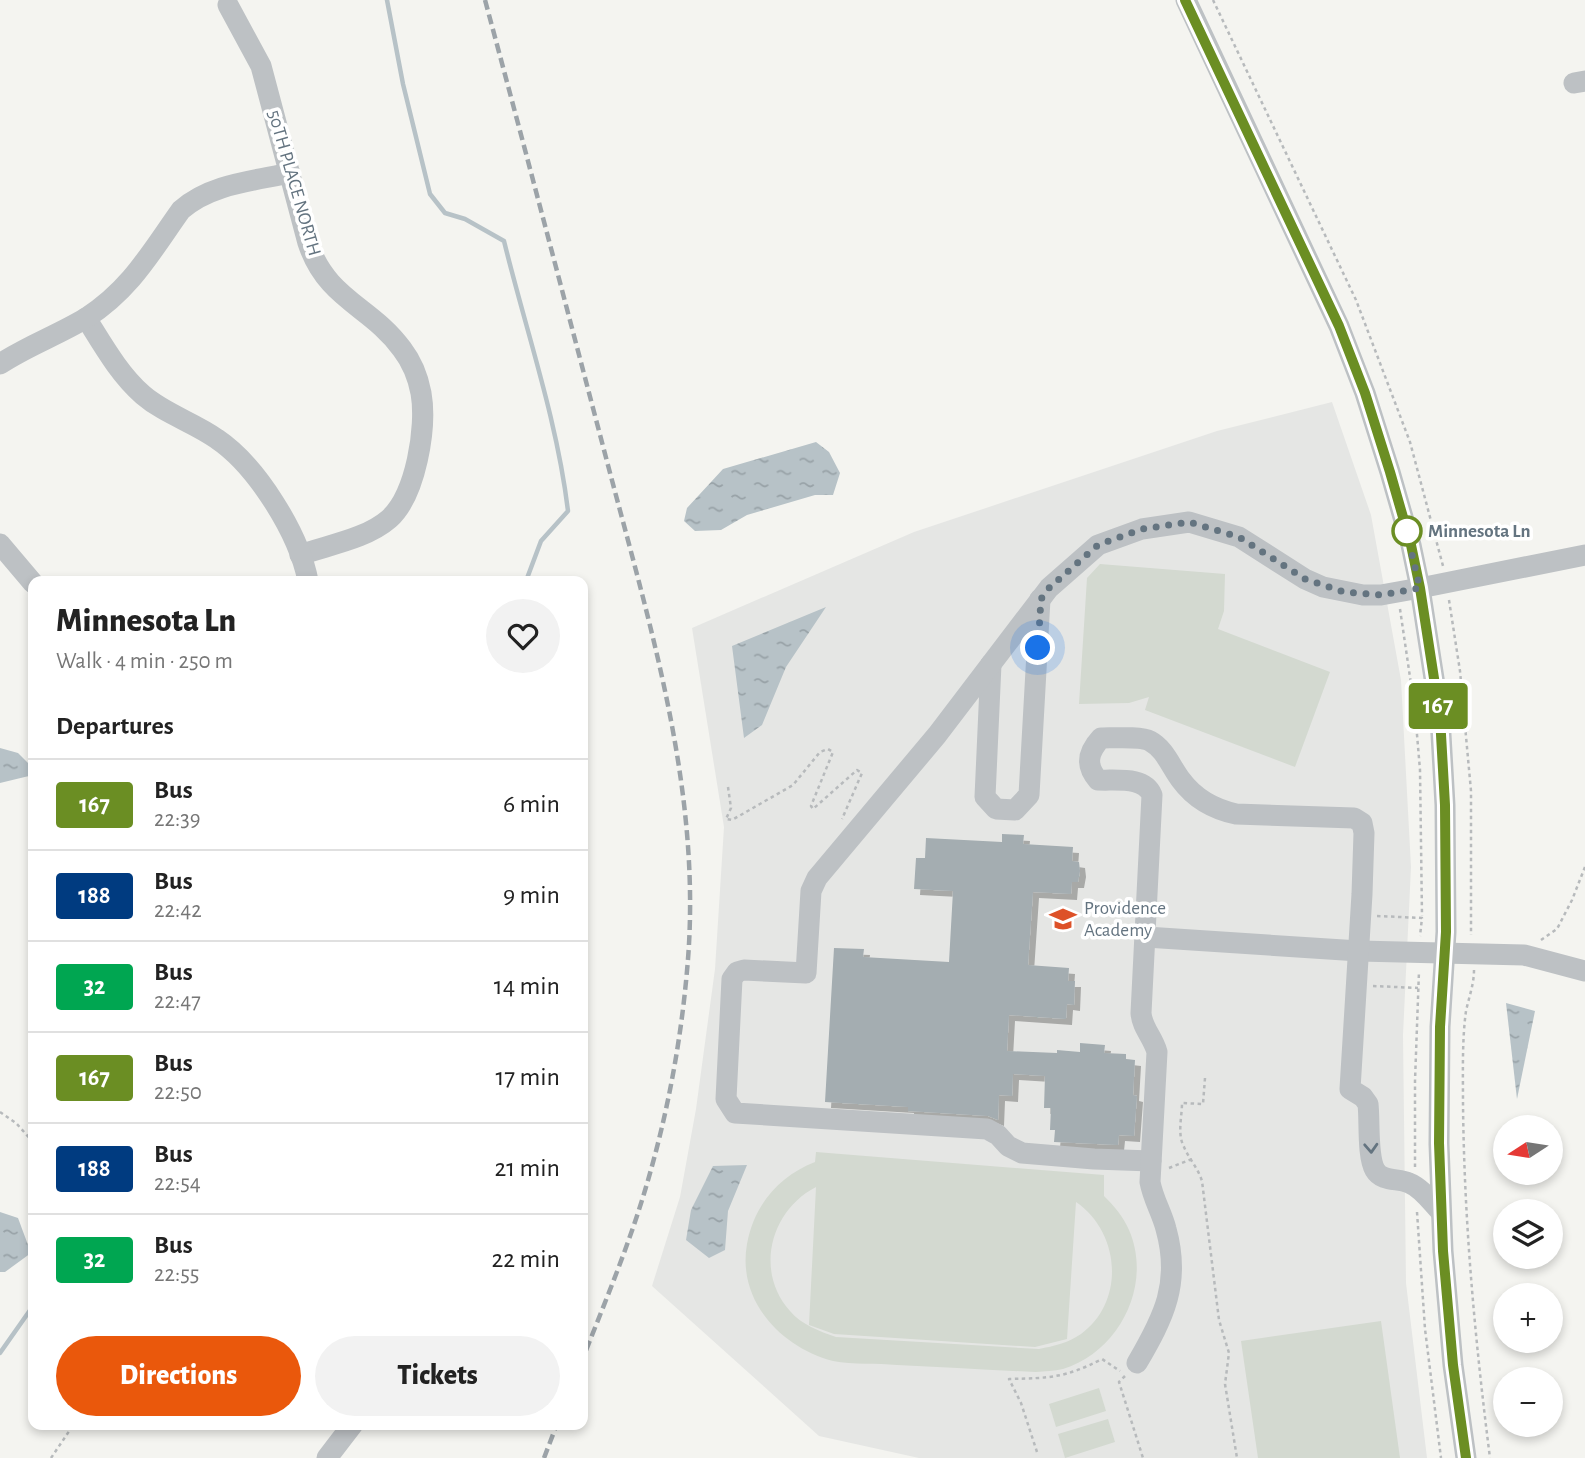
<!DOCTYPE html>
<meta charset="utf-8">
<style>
body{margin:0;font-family:"Alegreya Sans",sans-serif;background:#f2f2f2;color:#222;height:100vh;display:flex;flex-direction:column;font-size:26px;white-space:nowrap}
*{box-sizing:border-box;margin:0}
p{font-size:23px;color:#767676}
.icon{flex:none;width:38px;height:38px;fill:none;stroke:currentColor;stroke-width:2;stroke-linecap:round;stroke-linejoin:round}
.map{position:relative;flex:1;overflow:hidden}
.sheet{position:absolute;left:28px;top:576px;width:560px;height:854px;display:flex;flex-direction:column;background:#fff;border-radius:14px;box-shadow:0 4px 10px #0003}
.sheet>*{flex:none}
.badge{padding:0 14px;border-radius:5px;font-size:24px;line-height:46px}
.needle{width:46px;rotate:258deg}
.controls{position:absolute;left:1493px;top:1115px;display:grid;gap:14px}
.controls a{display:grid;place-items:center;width:70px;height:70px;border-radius:50%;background:#fff;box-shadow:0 4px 10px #0003;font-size:35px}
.you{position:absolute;width:35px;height:35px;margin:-18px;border:5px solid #fff;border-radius:50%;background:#1a73e8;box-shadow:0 0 0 10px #1a73e833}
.map>.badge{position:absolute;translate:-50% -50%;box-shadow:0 0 0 4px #fff}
h2{padding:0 28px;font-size:26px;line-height:63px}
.round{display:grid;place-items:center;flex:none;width:74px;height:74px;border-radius:37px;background:#f2f2f2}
.summary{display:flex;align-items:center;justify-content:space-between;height:119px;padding:0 28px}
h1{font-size:33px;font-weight:800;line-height:52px}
.action{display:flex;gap:14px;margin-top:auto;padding:14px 28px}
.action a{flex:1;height:80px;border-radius:42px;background:#ea580c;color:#fff;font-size:28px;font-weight:800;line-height:80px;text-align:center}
.action a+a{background:#f2f2f2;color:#222}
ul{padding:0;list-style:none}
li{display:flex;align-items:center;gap:21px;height:91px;padding:0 28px;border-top:2px solid #e0e0e0}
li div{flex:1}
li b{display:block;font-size:26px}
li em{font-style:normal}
li .badge{min-width:77px;font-weight:700;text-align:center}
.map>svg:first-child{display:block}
</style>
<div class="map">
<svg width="1585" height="1458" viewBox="0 0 1585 1458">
<defs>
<pattern id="water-ripples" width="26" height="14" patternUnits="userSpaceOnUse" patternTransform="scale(1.75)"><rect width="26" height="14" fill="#b7c2c7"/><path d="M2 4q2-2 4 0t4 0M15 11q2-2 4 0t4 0" fill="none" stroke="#98a2a7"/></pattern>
<filter id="shadow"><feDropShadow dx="6" dy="6" stdDeviation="0" flood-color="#0004"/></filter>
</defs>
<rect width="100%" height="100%" fill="#f4f4f0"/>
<path fill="#e5e6e4" d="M1332,402L1371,515L1401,680L1411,867L1403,1035L1406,1283L1427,1458H919L819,1436L652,1286L680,1197L696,1109L715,969L724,827L692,628L914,532L1217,431Z"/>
<g fill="#d3d9d0" fill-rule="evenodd">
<path d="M1100,564L1225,574L1224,611L1218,629L1330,672L1295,767L1145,710L1149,697L1129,703L1079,704L1087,578Z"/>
<path d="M816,1152L1104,1175V1196C1114,1206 1123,1216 1129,1230C1153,1285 1119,1352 1063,1369C1054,1371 1045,1371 1036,1372C990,1370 943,1367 897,1365C877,1363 853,1365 833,1361C780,1347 737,1300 747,1244C754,1205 779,1176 815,1162ZM816,1187L809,1325L834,1334L1035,1347L1067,1339L1076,1202C1120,1232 1126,1301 1081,1334C1068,1343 1054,1346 1039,1349L836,1337C819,1331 802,1325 790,1311C754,1271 771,1210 816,1187Z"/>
<path d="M1381,1321L1400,1458H1258L1241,1341Z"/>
<path d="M1099,1388L1106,1411L1056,1427L1049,1404Z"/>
<path d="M1108,1419L1115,1442L1065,1458L1058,1434Z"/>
</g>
<g fill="url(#water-ripples)">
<path d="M816,442L829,452L840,473L833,495H815L747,515L721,530L695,531L684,521L687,508L723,469Z"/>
<path d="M826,607L786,667L762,725L744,738L732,646Z"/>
<path d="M0,748L18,753L33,768V775L0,783Z"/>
<path d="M1506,1003L1535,1011L1517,1099Z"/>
<path d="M747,1165L728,1211L725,1250L709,1258L686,1240L691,1210L713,1166Z"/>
<path d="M0,1212L18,1218L31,1253L5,1272H0Z"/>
</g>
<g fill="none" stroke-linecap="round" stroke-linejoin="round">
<g stroke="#b7c2c7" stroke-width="4.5">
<path d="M387,0L403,84L430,194L445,213L465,219L504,241C526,331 557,419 568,511L541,541L526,581"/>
<path d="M0,1353L33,1306"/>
</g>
</g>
<path fill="#a4adb1" filter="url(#shadow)" d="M1002,834L1024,835L1023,844L1073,847L1072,861L1079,862L1080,871L1078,882H1072L1071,894L1033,892L1028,965L1069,968L1068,981H1075L1074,1005L1067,1004L1066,1019L1009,1015L1007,1051L1057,1053V1050L1080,1052V1043L1105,1045L1104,1053L1126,1054V1059L1135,1060L1133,1095L1137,1096L1134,1136L1119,1135L1118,1145L1054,1142L1055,1130H1050L1051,1108H1044L1045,1076L1013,1074L1012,1096L999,1095L998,1120L988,1116L908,1111V1107L825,1102L834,948L864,949L863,957L949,962L953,891L914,889L916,858H925L926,838L1002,842Z"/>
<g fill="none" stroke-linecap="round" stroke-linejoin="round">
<g stroke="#b7babc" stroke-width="2.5" stroke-dasharray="3.5 3.5" stroke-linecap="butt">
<path d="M1213,0L1356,300L1410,442L1443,566"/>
<path d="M1449,600L1460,671L1471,791V935"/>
<path d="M1400,609L1415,711L1420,770L1422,916"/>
<path d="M728,787L731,808L726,819L732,820L793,785L820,752L828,749L833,752L811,806L813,809L857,770L862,773L842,819"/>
<path d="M1377,916L1422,918L1420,936"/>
<path d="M1541,940L1557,929L1572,900L1585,867"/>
<path d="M1474,970C1474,984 1469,997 1466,1011C1462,1039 1463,1074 1463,1102C1464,1221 1475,1340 1490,1458"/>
<path d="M1373,986L1418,988"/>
<path d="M1205,1078L1203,1104L1182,1103C1182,1117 1177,1134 1184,1147C1189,1159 1198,1168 1202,1181L1219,1320L1229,1353L1225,1384L1237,1458"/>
<path d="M0,1112L16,1123L33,1142"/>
<path d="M1415,1167V1081L1419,971"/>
<path d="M1169,1168L1192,1159"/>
<path d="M1417,1212L1425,1329L1441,1458"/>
<path d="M1125,1376L1119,1382L1143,1458"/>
<path d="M1037,1452L1021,1403L1009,1379C1050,1378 1065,1378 1102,1359L1120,1371"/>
<path d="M51,1458L74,1424"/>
</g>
<g stroke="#bdc1c4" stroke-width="21">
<path d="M1186,0L1339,326L1365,393L1390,472L1411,545L1420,588L1440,717L1445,805L1446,932L1440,1027L1439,1144L1443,1251L1453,1365L1466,1458"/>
<path d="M228,5L261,66L308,243C327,300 371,306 402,349C412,362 418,377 421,393C427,427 416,495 389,519C366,539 328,545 300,555"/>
<path d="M1574,83L1585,81"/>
<path d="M86,318C103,345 119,374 143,395C165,414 193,422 217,439C257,466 299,534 308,581"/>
<path d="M0,364C27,346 58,335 86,318C131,289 151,252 181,210C210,184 253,181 290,173"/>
<path d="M0,544L33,583"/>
<path d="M991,664L985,797L996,809L1015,810L1029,795L1040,599"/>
<path d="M1146,937L1359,951L1524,955L1585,971"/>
<path d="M1151,1161L1094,1159L1022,1153L1008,1146L998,1135L987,1129L735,1113L726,1099L732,979L737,972L744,970L806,973L811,891L817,878L937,735L1049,588L1098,545L1142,529L1189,522L1239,537L1305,579L1323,587L1363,595H1381L1420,588L1585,555"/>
<path d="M1137,1363C1164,1317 1181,1283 1166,1229C1162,1213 1153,1199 1150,1182L1157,1052C1153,1037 1142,1028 1141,1013L1152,795C1144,776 1116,781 1098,780C1085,765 1088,752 1101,738C1113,738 1141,736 1150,741C1165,749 1171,767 1181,780C1195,799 1213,809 1236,814L1354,818L1362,823L1364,833L1362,894L1350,1089L1363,1097L1368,1104C1370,1121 1367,1156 1375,1170C1382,1182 1398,1178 1409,1183C1422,1188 1432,1203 1441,1212"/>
<path d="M327,1458L353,1424"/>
</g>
<g stroke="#9ca3a8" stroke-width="4.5" stroke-dasharray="10 5" stroke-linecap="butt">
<path d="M485,0C527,156 568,313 609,469C651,629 701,791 688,959C682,1036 668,1113 646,1187C629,1245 605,1302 583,1358"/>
<path d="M544,1458L557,1424"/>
</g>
</g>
<defs><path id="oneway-chevron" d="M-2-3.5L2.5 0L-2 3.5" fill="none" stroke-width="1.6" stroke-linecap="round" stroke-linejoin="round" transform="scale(1.75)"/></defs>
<use stroke="#647480" href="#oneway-chevron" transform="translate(1371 1148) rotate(87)"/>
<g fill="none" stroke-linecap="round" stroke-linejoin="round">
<defs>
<path id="line" d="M1185,0L1339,326L1365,393L1390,472L1411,545L1420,588L1440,717L1445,805L1446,932L1440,1027L1439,1143L1443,1251L1453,1365L1466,1458"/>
</defs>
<use href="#line" stroke="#fff" stroke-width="16"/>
<use href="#line" stroke="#6b8e23" stroke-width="10"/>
<path stroke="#647480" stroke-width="7" stroke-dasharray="0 12.6" d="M1038,648L1041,599L1049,588L1098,545L1142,529L1189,522L1239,537L1305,579L1344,592L1381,595L1420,588L1404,521L1407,531"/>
</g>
<defs>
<symbol id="school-bare" viewBox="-9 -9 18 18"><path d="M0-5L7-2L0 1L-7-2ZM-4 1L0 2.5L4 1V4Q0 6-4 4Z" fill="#dd5128" stroke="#fff" stroke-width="2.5" paint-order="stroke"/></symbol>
</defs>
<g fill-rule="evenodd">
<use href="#school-bare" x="1044" y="900" width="38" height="38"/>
</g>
<circle fill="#fff" stroke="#6b8e23" stroke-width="3.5" cx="1407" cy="531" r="14"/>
<g text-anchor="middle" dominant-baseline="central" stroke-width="7" stroke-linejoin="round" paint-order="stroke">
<g font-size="19" fill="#647480" stroke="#fff">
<text transform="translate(294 183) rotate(74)">50TH PLACE NORTH</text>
</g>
<g font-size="19" font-weight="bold" fill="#647480" stroke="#fff" text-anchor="start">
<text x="1428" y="531">Minnesota Ln</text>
</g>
<g font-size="19" fill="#647480" stroke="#fff" text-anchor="start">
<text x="1084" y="908">Providence<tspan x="1084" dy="22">Academy</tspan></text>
</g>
</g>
</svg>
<div class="controls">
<a><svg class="needle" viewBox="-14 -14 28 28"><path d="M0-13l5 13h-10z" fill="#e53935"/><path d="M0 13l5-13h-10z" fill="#767676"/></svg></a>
<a><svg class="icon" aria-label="layers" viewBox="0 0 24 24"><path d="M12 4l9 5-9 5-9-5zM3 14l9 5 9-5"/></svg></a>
<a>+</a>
<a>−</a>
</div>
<div class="you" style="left:1038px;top:648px"></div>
<b class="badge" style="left:1438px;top:706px;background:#6b8e23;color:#fff">167</b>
<section class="sheet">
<div class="summary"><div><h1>Minnesota Ln</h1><p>Walk · 4 min · 250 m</p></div><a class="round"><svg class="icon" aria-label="heart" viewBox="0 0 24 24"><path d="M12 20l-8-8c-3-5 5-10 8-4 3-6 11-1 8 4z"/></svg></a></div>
<h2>Departures</h2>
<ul>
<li><span class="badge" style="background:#6b8e23;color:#fff">167</span><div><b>Bus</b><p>22:39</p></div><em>6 min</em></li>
<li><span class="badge" style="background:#003b80;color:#fff">188</span><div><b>Bus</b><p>22:42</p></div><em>9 min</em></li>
<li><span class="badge" style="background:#00a651;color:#fff">32</span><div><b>Bus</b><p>22:47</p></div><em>14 min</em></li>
<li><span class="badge" style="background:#6b8e23;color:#fff">167</span><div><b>Bus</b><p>22:50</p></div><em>17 min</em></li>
<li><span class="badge" style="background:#003b80;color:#fff">188</span><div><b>Bus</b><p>22:54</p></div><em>21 min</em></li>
<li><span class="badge" style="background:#00a651;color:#fff">32</span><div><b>Bus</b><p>22:55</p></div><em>22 min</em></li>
</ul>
<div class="action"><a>Directions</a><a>Tickets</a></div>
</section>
</div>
